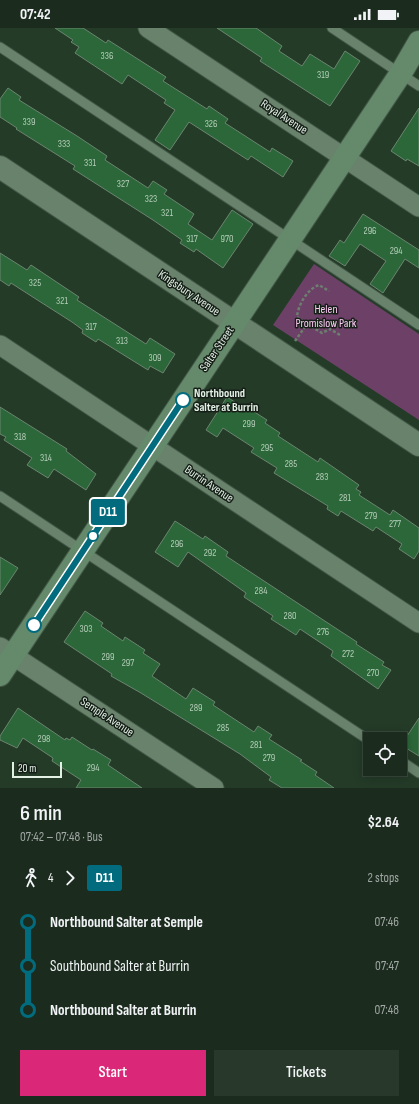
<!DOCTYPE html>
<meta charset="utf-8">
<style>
body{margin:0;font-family:"Sofia Sans Condensed",sans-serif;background:#28382b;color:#f1f3f6;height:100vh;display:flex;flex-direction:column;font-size:15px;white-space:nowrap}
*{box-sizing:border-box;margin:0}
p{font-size:13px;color:#a0a7a4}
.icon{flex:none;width:22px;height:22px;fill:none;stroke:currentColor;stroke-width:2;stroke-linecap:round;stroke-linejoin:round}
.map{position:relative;height:760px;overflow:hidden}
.side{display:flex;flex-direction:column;background:#1b2c1e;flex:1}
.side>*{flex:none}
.badge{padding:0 8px;border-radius:3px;font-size:14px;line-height:26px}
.tools{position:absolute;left:363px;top:704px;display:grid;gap:8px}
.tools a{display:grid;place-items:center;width:44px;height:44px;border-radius:0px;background:#1b2c1e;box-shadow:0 2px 10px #0003,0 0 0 1px #39483c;font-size:20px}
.scale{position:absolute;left:12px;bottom:10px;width:50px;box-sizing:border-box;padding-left:4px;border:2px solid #e3f1e5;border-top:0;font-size:11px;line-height:14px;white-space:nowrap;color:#e3f1e5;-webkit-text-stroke:3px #151f17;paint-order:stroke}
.map>.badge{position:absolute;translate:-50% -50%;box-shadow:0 0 0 2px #fff}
.legs{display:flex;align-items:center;gap:6px;height:44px;padding:0 20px;font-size:13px}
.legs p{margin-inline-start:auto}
.headline{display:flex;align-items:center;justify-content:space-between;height:68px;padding:0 20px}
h1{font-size:22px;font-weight:600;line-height:30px}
.button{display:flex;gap:8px;margin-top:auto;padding:8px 20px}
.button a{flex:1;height:46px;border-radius:0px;background:#db2777;color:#fff;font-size:16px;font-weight:600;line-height:46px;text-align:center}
.button a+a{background:#28382b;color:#f1f3f6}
ul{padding:0 20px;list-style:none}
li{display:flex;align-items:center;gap:14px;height:44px;font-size:15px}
li i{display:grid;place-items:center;width:6px;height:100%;margin:0 5px;background:currentColor}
li i::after{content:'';width:10px;height:10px;margin:-5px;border:3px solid;border-radius:50%;background:#1b2c1e}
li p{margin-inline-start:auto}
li:first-child i{background:linear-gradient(#0000 50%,currentColor 0)}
li:last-child i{background:linear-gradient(currentColor 50%,#0000 0)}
.status{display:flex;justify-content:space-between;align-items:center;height:28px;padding:0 20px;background:#1b2c1e;direction:ltr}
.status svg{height:11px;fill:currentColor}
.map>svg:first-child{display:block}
</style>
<div class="status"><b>07:42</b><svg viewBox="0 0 49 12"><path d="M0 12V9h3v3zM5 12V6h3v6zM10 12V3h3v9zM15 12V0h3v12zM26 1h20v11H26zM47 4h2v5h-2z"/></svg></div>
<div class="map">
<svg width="419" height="760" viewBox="0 0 419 760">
<rect width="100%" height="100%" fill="#243b28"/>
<path fill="#6d4067" d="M314,236L419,306V392L273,297Z"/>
<g fill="#2c6739" stroke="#6b856f">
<path d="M55,0H83L106,15L108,12L166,49L163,53L207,81L209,78L228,91L225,95L270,124L272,120L293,133L283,149L251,128L248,132L189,94L170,122L155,112L175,82L164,75L166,72L128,47L122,56L75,25L79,19L71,14L73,12Z"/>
<path d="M217,0H256L282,18L279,23L302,38L310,26L334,41L345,23L360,33L330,78L260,33L262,30Z"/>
<path d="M8,60L21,69L19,72L77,108L107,128L105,132L148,160L153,153L167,162L164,166L194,186L188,196L212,212L232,182L253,196L223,240L196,221L194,224L180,215L182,212L153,192L73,141L75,138L16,101L17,100L0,89V71Z"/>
<path d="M419,80V138L407,131L406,133L391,123Z"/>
<path d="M363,186L419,222V240L405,231L383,265L370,256L386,233L360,216L345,238L329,228L340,212L344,215Z"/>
<path d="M0,225L27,242L31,237L79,269L77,272L146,316L150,310L175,326L163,345L150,338L148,342L98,311L96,314L82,305L83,302L72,294L39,273L11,255L9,258L0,252Z"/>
<path d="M227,369L244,380L245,378L267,392L265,395L280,405L278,408L318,434L320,430L359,457L356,461L361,464L359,467L390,487L393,482L419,500V523L414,531L399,521L402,516L376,499L373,503L341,483L338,488L327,481L328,478L274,445L277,440L251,424L254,420L223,400L217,409L206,402Z"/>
<path d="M0,379L67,421L66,423L96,446L86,462L54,441L48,450L27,437L32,430L4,412L6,409L0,406Z"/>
<path d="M175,493L203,511L205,508L228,524L226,528L340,603L357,614L356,616L384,634L382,637L391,642L378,661L331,628L333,623L300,601L296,607L271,591L273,588L244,569L246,565L188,524L178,539L155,524Z"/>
<path d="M0,529L18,540L0,567Z"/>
<path d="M85,583L103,595L101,598L123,613L125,609L145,622L143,625L160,636L152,648L186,671L193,660L215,674L213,677L254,704L258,698L272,707L269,711L302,732L300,733L317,744L315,747L334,760H282L269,752L271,749L240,726L141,665L111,648L112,646L64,614Z"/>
<path d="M18,680L65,712L66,710L70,712L72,709L92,722L93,721L111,732L108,737L142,760H76L81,752L52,733L53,730L23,710L17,720L0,712V708Z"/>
<path d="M419,690V728L401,717Z"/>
</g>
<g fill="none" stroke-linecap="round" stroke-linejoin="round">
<defs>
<g id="service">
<path d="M332,0L419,58"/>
<path d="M0,19L419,297"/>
<path d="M0,468L370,713"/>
<path d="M400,732L419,745"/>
</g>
<g id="minor">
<path d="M148,0L419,179"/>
<path d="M0,317L419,595"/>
<path d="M0,619L214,760"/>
</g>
<path id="tertiary" d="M0,139L419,417"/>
<path id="secondary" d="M0,647L401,45L419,14"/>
</defs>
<use href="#service" stroke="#435847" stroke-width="11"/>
<use href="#minor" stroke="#435847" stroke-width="21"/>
<use href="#tertiary" stroke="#435847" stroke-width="24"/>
<use href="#secondary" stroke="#435847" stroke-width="24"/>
<g stroke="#6c7f6f" stroke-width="2.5" stroke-dasharray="3 2" stroke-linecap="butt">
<path d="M307,296L322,305L330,301L340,307"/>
<path d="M295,313L307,296L297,289C298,277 307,261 319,257L329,263"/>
</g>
<use href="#service" stroke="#68826c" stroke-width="9"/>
<use href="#minor" stroke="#68826c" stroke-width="19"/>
<use href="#tertiary" stroke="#68826c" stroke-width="22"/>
<use href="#secondary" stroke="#658a6b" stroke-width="22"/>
</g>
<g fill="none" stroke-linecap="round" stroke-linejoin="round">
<defs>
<path id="line-1" d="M34,597L183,372"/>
</defs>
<use href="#line-1" stroke="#fff" stroke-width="9"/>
<use href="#line-1" stroke="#026c7e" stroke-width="6"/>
</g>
<g fill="#fff" stroke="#026c7e" stroke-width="2">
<circle cx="183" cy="372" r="7"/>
<circle cx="93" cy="508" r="5"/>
<circle cx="34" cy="597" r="7"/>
</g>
<g text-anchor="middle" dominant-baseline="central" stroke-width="3" stroke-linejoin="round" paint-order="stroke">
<g font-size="10" fill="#b5ceba">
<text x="107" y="28">336</text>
<text x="323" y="47">319</text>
<text x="29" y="94">339</text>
<text x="211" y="96">326</text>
<text x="64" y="116">333</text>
<text x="90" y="135">331</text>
<text x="123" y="156">327</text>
<text x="151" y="171">323</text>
<text x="167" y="185">321</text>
<text x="370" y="203">296</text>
<text x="192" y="211">317</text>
<text x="227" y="211">970</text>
<text x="396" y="223">294</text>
<text x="35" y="255">325</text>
<text x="62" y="273">321</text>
<text x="91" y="299">317</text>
<text x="122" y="313">313</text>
<text x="155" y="330">309</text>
<text x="249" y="396">299</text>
<text x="20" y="409">318</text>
<text x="267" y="420">295</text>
<text x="46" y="430">314</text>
<text x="291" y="436">285</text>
<text x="322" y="449">283</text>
<text x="345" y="470">281</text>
<text x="371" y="488">279</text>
<text x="395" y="496">277</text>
<text x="177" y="516">296</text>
<text x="210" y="525">292</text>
<text x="261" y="563">284</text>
<text x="290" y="588">280</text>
<text x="86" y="601">303</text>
<text x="323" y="604">276</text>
<text x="348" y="626">272</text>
<text x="108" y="629">299</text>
<text x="128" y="635">297</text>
<text x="373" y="645">270</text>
<text x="196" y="680">289</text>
<text x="223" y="700">285</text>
<text x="44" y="711">298</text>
<text x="256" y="717">281</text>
<text x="269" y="730">279</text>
<text x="93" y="740">294</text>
</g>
<g font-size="12" fill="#e3f1e5" stroke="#151f17">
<text transform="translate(284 89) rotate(33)">Royal Avenue</text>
<text transform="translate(189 265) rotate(34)">Kingsbury Avenue</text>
<text transform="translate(217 321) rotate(-56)">Salter Street</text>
<text transform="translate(209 456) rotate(34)">Burrin Avenue</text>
<text transform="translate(107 689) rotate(33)">Semple Avenue</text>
</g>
<g font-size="12" fill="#fcccf4" stroke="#151f17">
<text x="326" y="281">Helen<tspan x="326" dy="14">Promislow Park</tspan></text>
</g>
<g font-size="12" font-weight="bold" fill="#e3f1e5" stroke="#151f17" text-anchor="start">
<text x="194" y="365">Northbound<tspan x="194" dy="14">Salter at Burrin</tspan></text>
</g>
</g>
</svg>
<div class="tools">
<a><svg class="icon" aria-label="locate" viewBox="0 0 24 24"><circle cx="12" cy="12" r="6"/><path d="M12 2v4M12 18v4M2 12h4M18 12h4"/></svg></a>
</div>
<div class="scale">20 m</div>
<b class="badge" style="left:108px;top:484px;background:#026c7e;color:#fff">D11</b>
</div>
<section class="side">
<div class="headline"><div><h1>6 min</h1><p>07:42 – 07:48 · Bus</p></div><b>$2.64</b></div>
<div class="legs"><svg class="icon" aria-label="walk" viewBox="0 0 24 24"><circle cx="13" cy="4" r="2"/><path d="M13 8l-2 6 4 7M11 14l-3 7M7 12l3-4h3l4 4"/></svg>4<svg class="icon" aria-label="forward" viewBox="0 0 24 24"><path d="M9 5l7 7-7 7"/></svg><b class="badge" style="background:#026c7e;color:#fff">D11</b><p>2 stops</p></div>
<ul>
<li><i style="color:#026c7e"></i><b>Northbound Salter at Semple</b><p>07:46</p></li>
<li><i style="color:#026c7e"></i><span>Southbound Salter at Burrin</span><p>07:47</p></li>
<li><i style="color:#026c7e"></i><b>Northbound Salter at Burrin</b><p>07:48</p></li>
</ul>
<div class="button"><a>Start</a><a>Tickets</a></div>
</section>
